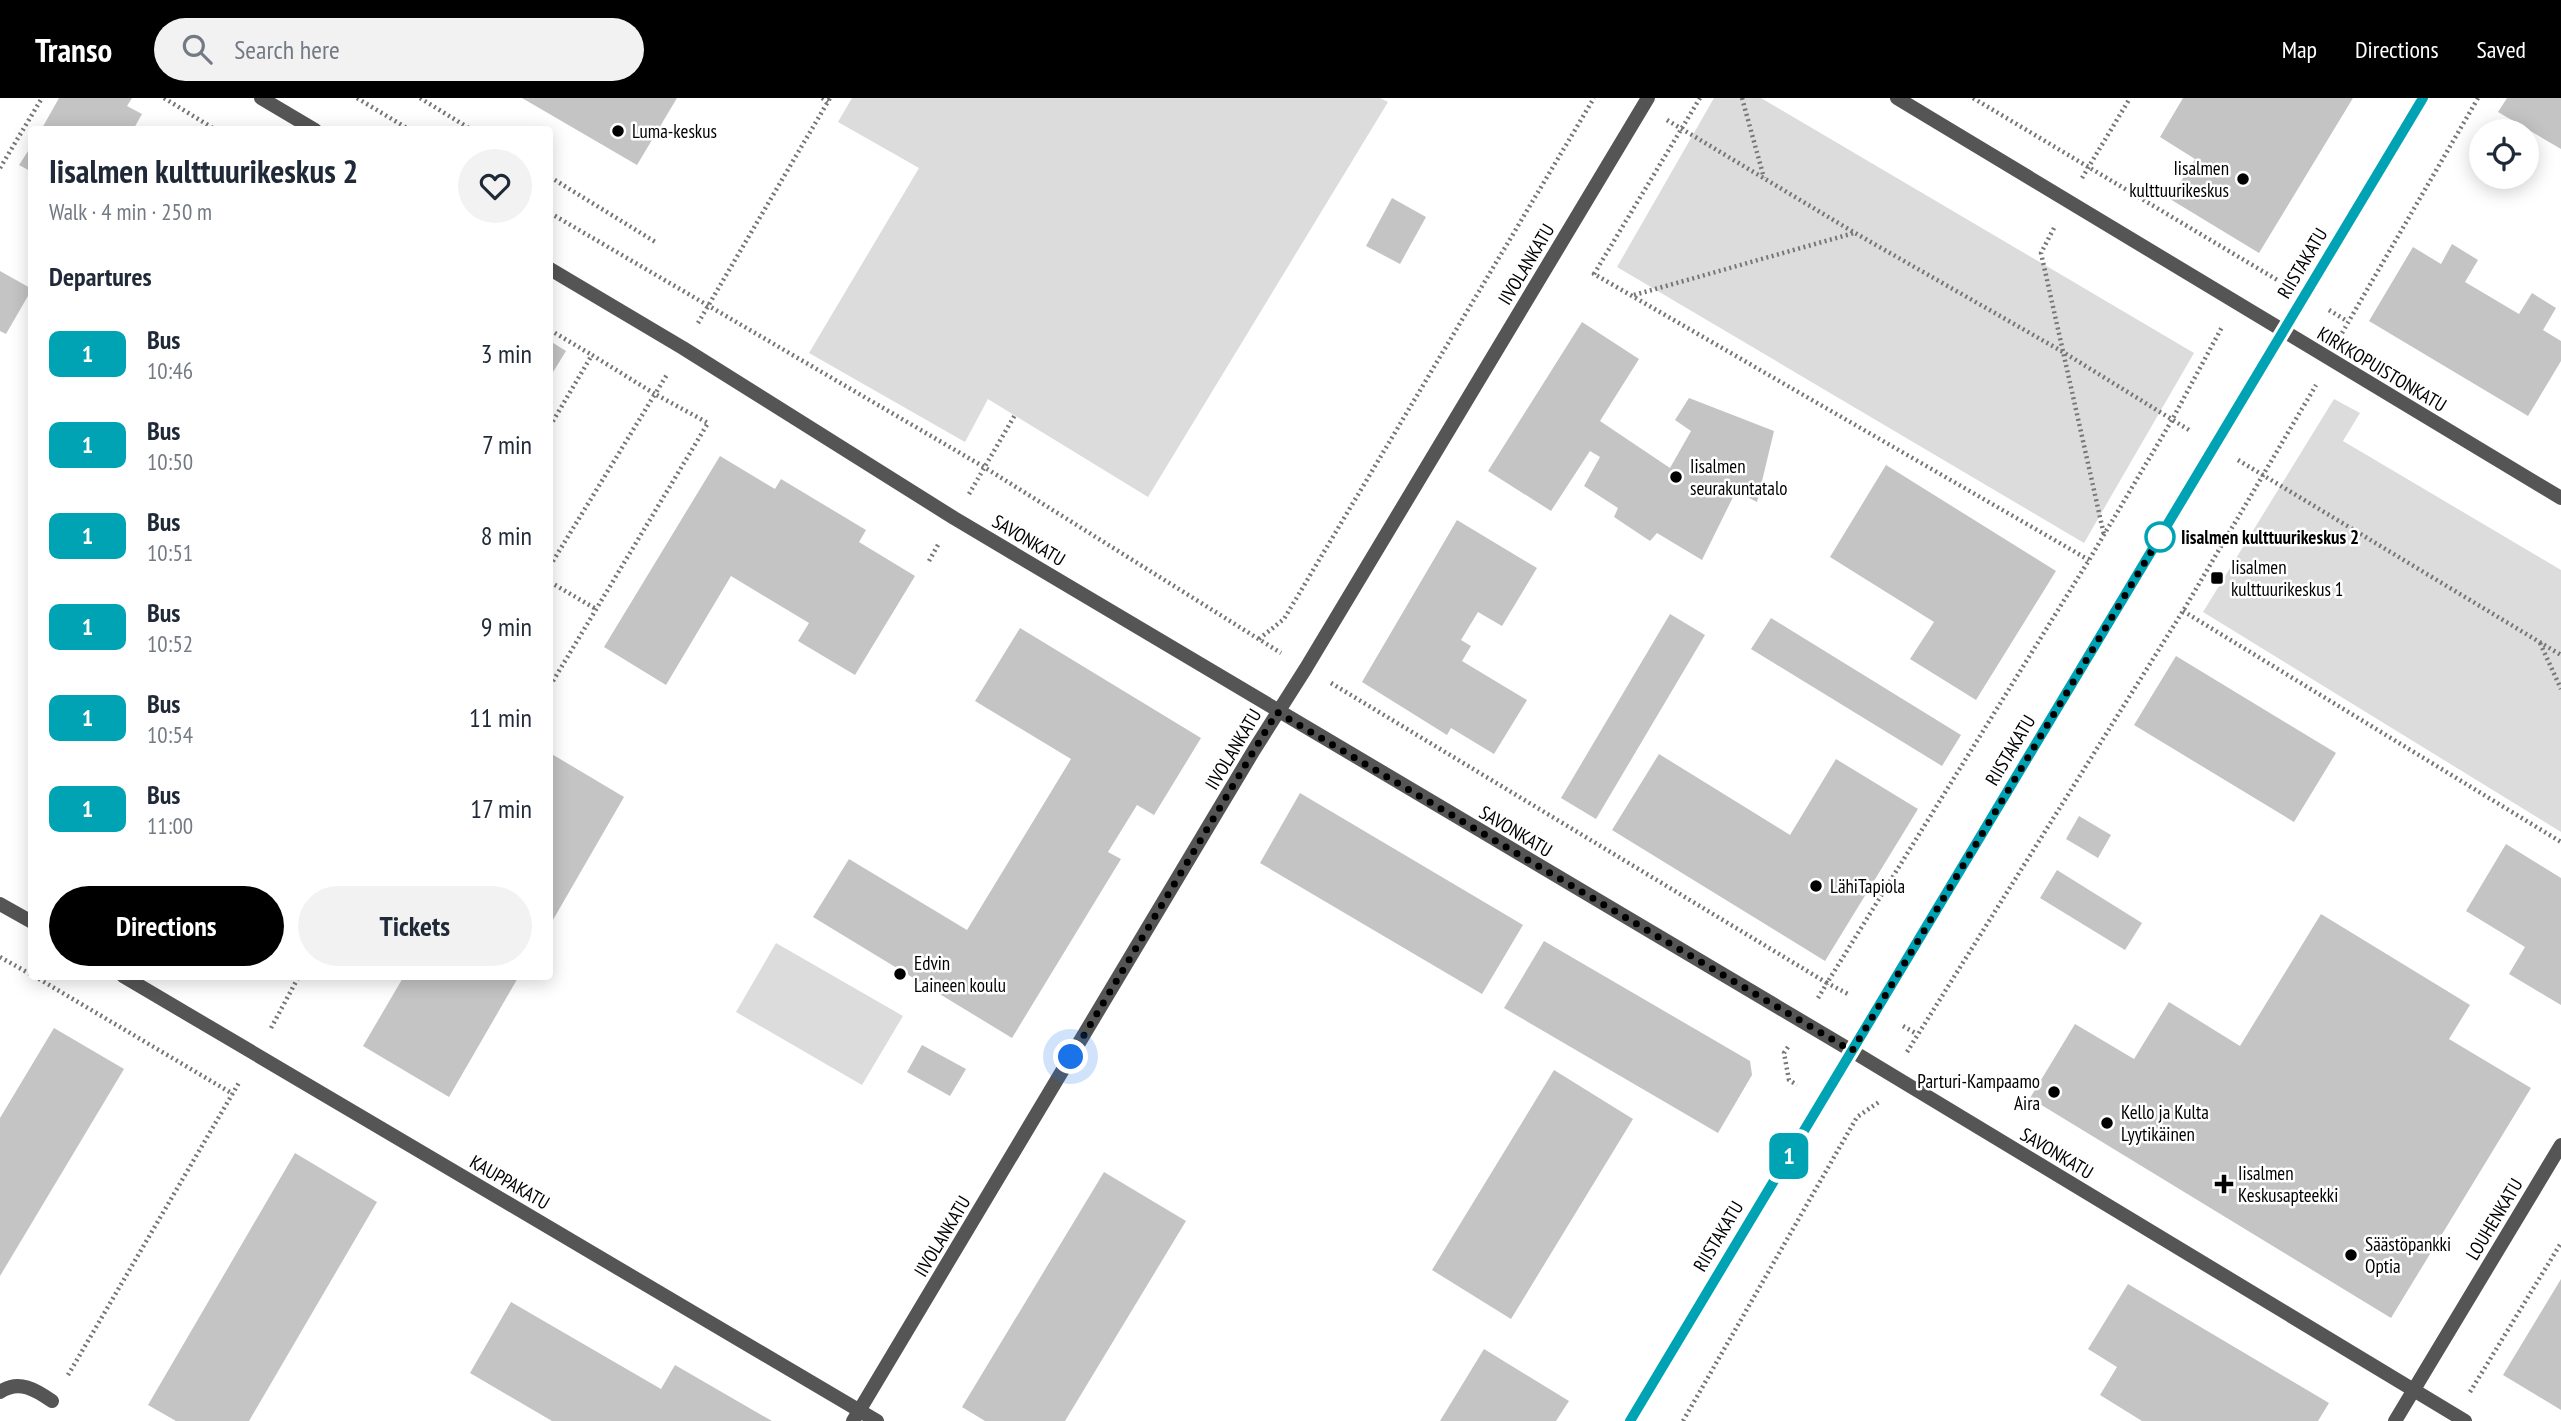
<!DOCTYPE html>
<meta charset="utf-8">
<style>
body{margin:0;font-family:"PT Sans Narrow",sans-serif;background:#f2f2f3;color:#1f2937;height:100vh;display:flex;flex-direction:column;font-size:26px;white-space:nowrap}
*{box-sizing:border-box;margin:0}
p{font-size:23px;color:#747a83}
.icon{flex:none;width:38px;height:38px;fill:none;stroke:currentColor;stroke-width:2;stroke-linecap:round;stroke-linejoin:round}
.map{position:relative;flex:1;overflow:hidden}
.panel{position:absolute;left:28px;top:28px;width:525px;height:854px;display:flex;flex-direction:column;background:#fff;border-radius:7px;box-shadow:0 4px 18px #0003}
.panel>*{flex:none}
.badge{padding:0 14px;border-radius:10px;font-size:24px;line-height:46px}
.controls{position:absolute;left:2469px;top:21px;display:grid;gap:14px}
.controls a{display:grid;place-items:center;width:70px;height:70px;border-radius:50%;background:#fff;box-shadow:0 4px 18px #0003;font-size:35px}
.you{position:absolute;width:35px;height:35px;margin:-18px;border:5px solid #fff;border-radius:50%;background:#1a73e8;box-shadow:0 0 0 10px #1a73e833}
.map>.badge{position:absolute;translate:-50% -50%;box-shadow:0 0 0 4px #fff}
h2{padding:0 21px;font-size:26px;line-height:63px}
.round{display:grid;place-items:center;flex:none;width:74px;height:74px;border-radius:37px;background:#f2f2f3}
.summary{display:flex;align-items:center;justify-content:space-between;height:119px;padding:0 21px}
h1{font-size:33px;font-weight:600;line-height:52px}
.action{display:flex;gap:14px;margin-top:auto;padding:14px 21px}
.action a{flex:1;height:80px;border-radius:42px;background:#000;color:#fff;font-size:28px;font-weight:600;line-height:80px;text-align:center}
.action a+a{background:#f2f2f3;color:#1f2937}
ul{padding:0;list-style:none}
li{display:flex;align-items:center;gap:21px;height:91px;padding:0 21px}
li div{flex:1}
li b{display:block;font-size:26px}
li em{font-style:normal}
li .badge{min-width:77px;font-weight:700;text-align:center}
header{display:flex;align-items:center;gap:42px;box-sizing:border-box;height:98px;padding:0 35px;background:#000;color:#fff}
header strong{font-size:33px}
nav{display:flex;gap:38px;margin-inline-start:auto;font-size:24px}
.search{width:490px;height:63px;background:#f2f2f3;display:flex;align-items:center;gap:18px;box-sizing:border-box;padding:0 24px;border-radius:38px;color:#747a83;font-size:26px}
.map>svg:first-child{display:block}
</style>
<header>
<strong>Transo</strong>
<div class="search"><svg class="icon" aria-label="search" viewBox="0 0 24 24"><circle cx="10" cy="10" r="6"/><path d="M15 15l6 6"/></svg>Search here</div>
<nav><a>Map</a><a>Directions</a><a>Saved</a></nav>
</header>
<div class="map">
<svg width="2561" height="1323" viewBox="0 0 2561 1323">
<rect width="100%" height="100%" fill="#fff"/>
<g fill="#dcdcdc">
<path d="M852,0H1380L1388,4L1148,399L988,301L965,344L809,255L919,70L838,24Z"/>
<path d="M1714,0H1761L2194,255L2084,445L1617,169Z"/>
<path d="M2334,301L2360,315L2343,343L2561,472V734L2203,514Z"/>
<path d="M776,845L903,918L862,987L736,914Z"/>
</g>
<g fill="#c4c4c4">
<path d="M59,0H132L127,8L142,16L133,32H41Z"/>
<path d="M522,0H677L637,67Z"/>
<path d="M2183,0H2353L2259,155L2170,101L2195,61L2160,39Z"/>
<path d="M2507,0H2561V51L2498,14Z"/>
<path d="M32,47V74L19,67Z"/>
<path d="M1392,100L1426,119L1400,166L1366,148Z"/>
<path d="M2452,146L2478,162L2465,184L2519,216L2532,195L2556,210L2543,232L2561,243V263L2528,318L2369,223L2413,149L2441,166Z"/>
<path d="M0,173L32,191L6,236L0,233Z"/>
<path d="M1582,224L1639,261L1600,323L1670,370L1691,333L1675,322L1689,300L1774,333L1757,404L1736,393L1702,462L1657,435L1650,443L1614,419L1618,410L1584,388L1600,359L1590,353L1551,413L1488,373Z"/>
<path d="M550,243L566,253L550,279Z"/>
<path d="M720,358L775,391L781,381L866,432L859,444L915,478L855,577L798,543L809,525L731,478L666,587L604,549Z"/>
<path d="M1886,367L2056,473L1976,602L1910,561L1934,524L1830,459Z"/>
<path d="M1457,422L1537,470L1502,528L1478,514L1461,542L1471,548L1462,563L1527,602L1494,656L1451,630L1447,637L1362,584Z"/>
<path d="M1670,516L1705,537L1596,721L1561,700Z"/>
<path d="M1771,520L1961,637L1942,668L1751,551Z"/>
<path d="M1020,530L1201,640L1154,717L1137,707L1108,754L1121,761L1012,940L813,819L849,761L967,832L1071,661L975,603Z"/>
<path d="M2176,558L2336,655L2294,724L2134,627Z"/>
<path d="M550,655L624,699L550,827Z"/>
<path d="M1659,656L1790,737L1836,661L1918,711L1825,863L1612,732Z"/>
<path d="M1300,695L1523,827L1482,896L1260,765Z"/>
<path d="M2079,718L2111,737L2098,760L2066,741Z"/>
<path d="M2506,746L2561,780V907L2509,876L2525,849L2466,813Z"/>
<path d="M2057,772L2142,825L2125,852L2040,800Z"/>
<path d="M2321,816L2470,907L2449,941L2531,990L2391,1220L2030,1000L2075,926L2134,961L2169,904L2240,948Z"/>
<path d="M1544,843L1750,963L1752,977L1718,1035L1504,910Z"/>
<path d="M404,878H519L449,999L363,948Z"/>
<path d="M54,930L124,971L0,1178V1020Z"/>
<path d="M922,947L966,971L950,998L907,974Z"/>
<path d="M1554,972L1633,1021L1511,1221L1432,1172Z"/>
<path d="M295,1055L377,1104L249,1323H176L148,1307Z"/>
<path d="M1104,1074L1186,1123L1065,1323H985L962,1309Z"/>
<path d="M2561,1181V1312L2503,1277Z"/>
<path d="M2128,1186L2329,1305L2318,1323H2142L2100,1297L2117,1269L2088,1251Z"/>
<path d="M511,1204L661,1291L675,1267L772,1323H552L470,1275Z"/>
<path d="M1484,1251L1569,1303L1556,1323H1440Z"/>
</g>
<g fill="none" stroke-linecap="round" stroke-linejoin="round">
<g stroke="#777" stroke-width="4.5" stroke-dasharray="2 3.5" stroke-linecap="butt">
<path d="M164,0L216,32"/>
<path d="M357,0L410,32"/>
<path d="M420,0L472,32"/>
<path d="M822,0L828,4"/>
<path d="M1700,0L1594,176L2089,462"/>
<path d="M1742,0L1764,80"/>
<path d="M1973,0L2279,183"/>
<path d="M1667,22L1855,135L2063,254L2189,332"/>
<path d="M0,70L42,0"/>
<path d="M550,79L657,145"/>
<path d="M2082,80L2130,0"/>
<path d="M550,115L984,369L1281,555"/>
<path d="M2054,130L2041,155L2104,437"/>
<path d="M1634,197L1854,135"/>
<path d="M2329,212L2347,223"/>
<path d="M698,225L830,0"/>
<path d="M550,232L592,257"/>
<path d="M2342,235L2478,0"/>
<path d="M550,328L592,257L655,296L668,275"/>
<path d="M2238,362L2561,557"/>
<path d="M969,396L1015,317"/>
<path d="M929,463L939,445"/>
<path d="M550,468L655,296L708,325L550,588"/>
<path d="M550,484L596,511"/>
<path d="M2183,513L2561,744"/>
<path d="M1259,541L1284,521L1594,0"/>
<path d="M2540,545L2561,591"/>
<path d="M1331,585L1827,885L2089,462L2172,322L2222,229"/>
<path d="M0,859L32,877"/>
<path d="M34,878L233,996"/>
<path d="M1818,900L1827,885L1850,897"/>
<path d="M1903,928L1917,936"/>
<path d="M271,930L299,878"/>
<path d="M1788,949L1784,955L1789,982L1797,987"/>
<path d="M1907,954L2183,513L2316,287"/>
<path d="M68,1277L240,983"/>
<path d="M2470,1294L2561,1145"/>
<path d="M1683,1323L1857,1019L1879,1004"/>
</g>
<g stroke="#555" stroke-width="14">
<path d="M261,0L315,32"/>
<path d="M1897,0L2561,400"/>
<path d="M550,171L683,250L954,420L1852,953L2465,1323"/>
<path d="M0,806L32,824"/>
<path d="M123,878L877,1323"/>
<path d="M0,1294C19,1281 36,1292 52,1303"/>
<path d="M853,1323L1254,652L1306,570L1648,0"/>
<path d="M1630,1323L2423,0"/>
<path d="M2395,1323L2561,1047"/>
</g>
</g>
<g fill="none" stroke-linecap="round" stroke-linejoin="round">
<defs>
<path id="line" d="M1630,1323L2423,0"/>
</defs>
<use href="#line" stroke="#fff" stroke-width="16"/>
<use href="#line" stroke="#00a3b4" stroke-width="10"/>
<path stroke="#000" stroke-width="7" stroke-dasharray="0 12.6" d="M1071,959L1277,614L1852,953L2160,439"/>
</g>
<g fill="#000" stroke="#fff" stroke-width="2.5">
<circle cx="618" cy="33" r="7"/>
<circle cx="2243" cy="81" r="7"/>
<circle cx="1676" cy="379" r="7"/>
<rect x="2210" y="473" width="14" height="14" rx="3.5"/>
<circle cx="1816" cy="788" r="7"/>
<circle cx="900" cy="876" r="7"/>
<circle cx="2054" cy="994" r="7"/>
<circle cx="2107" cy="1025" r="7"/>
<path d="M2220.5 1075.5h7v7h7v7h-7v7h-7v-7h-7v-7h7z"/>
<circle cx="2351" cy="1157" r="7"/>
</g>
<circle fill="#fff" stroke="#00a3b4" stroke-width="3.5" cx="2160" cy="439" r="14"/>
<g text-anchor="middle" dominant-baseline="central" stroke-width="5" stroke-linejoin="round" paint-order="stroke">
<g font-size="19" fill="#000" stroke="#fff" text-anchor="start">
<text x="632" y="33">Luma-keskus</text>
<text x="2229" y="70" text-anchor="end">Iisalmen<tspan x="2229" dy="22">kulttuurikeskus</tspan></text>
<text x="1690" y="368">Iisalmen<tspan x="1690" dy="22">seurakuntatalo</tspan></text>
<text x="2231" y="469">Iisalmen<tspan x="2231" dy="22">kulttuurikeskus 1</tspan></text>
<text x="1830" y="788">LähiTapiola</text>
<text x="914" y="865">Edvin<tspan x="914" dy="22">Laineen koulu</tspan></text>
<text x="2040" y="983" text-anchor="end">Parturi-Kampaamo<tspan x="2040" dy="22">Aira</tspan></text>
<text x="2121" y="1014">Kello ja Kulta<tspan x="2121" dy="22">Lyytikäinen</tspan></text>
<text x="2238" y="1075">Iisalmen<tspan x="2238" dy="22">Keskusapteekki</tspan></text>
<text x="2365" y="1146">Säästöpankki<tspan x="2365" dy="22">Optia</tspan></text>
</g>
<g font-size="19" fill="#000" stroke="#fff">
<text transform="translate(2302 165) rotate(-59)">RIISTAKATU</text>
<text transform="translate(1526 166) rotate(-59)">IIVOLANKATU</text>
<text transform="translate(2382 271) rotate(31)">KIRKKOPUISTONKATU</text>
<text transform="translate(1029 442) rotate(31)">SAVONKATU</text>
<text transform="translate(1233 651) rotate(-59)">IIVOLANKATU</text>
<text transform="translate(2010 652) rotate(-59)">RIISTAKATU</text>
<text transform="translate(1516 733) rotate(31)">SAVONKATU</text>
<text transform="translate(2057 1055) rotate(31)">SAVONKATU</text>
<text transform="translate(510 1084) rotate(30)">KAUPPAKATU</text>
<text transform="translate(2494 1121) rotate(-59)">LOUHENKATU</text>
<text transform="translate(942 1138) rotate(-59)">IIVOLANKATU</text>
<text transform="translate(1718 1138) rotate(-59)">RIISTAKATU</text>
</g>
<g font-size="19" font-weight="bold" fill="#000" stroke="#fff" text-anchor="start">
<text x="2181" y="439">Iisalmen kulttuurikeskus 2</text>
</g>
</g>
</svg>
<div class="controls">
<a><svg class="icon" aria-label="locate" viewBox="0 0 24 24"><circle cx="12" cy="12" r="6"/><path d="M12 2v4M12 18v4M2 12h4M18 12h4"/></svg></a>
</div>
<div class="you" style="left:1071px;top:959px"></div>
<b class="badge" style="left:1789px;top:1058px;background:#00a3b4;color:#fff">1</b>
<section class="panel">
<div class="summary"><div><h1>Iisalmen kulttuurikeskus 2</h1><p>Walk · 4 min · 250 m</p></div><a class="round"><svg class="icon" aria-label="heart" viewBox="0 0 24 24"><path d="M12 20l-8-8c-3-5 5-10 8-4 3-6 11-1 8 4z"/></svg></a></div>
<h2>Departures</h2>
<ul>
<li><span class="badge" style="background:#00a3b4;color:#fff">1</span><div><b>Bus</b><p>10:46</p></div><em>3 min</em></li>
<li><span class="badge" style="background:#00a3b4;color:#fff">1</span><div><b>Bus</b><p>10:50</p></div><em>7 min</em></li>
<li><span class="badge" style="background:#00a3b4;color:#fff">1</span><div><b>Bus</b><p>10:51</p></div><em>8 min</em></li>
<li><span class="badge" style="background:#00a3b4;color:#fff">1</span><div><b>Bus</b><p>10:52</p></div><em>9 min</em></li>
<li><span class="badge" style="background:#00a3b4;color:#fff">1</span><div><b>Bus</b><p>10:54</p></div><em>11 min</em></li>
<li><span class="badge" style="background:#00a3b4;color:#fff">1</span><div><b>Bus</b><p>11:00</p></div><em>17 min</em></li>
</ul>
<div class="action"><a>Directions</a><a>Tickets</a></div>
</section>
</div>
